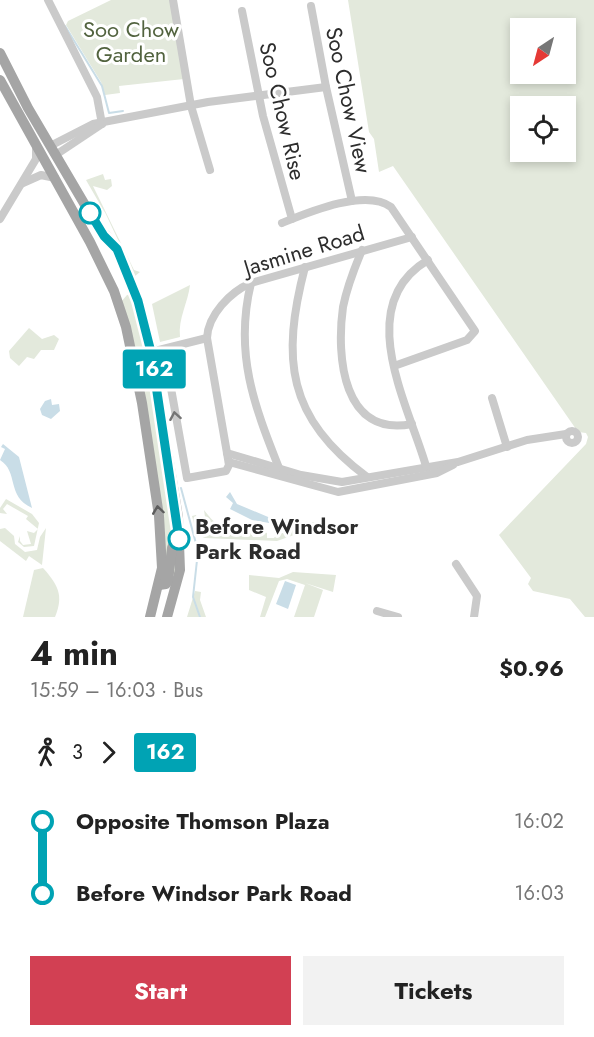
<!DOCTYPE html>
<meta charset="utf-8">
<style>
body{margin:0;font-family:Jost,sans-serif;background:#f2f2f2;color:#222;height:100vh;display:flex;flex-direction:column;font-size:22px;white-space:nowrap}
*{box-sizing:border-box;margin:0}
p{font-size:20px;color:#767676}
.icon{flex:none;width:33px;height:33px;fill:none;stroke:currentColor;stroke-width:2;stroke-linecap:round;stroke-linejoin:round}
.map{position:relative;height:617px;overflow:hidden}
.sheet{display:flex;flex-direction:column;background:#fff;flex:1}
.sheet>*{flex:none}
.badge{padding:0 12px;border-radius:4px;font-size:21px;line-height:39px}
.needle{width:39px;rotate:216deg}
.controls{position:absolute;left:510px;top:18px;display:grid;gap:12px}
.controls a{display:grid;place-items:center;width:66px;height:66px;border-radius:0px;background:#fff;box-shadow:0 3px 9px #0003;font-size:30px}
.map>.badge{position:absolute;translate:-50% -50%;box-shadow:0 0 0 3px #fff}
.legs{display:flex;align-items:center;gap:9px;height:66px;padding:0 30px;font-size:20px}
.legs p{margin-inline-start:auto}
.summary{display:flex;align-items:center;justify-content:space-between;height:102px;padding:0 30px}
h1{font-size:33px;font-weight:700;line-height:45px}
.primary-button{display:flex;gap:12px;margin-top:auto;padding:12px 30px}
.primary-button a{flex:1;height:69px;border-radius:0px;background:#d24053;color:#fff;font-size:24px;font-weight:700;line-height:69px;text-align:center}
.primary-button a+a{background:#f2f2f2;color:#222}
ul{padding:0 30px;list-style:none}
li{display:flex;align-items:center;gap:21px;height:72px;font-size:22px}
li i{display:grid;place-items:center;width:9px;height:100%;margin:0 8px;background:currentColor}
li i::after{content:'';width:15px;height:15px;margin:-8px;border:4px solid;border-radius:50%;background:#fff}
li p{margin-inline-start:auto}
li:first-child i{background:linear-gradient(#0000 50%,currentColor 0)}
li:last-child i{background:linear-gradient(currentColor 50%,#0000 0)}
.map>svg:first-child{display:block}
</style>
<div class="map">
<svg width="594" height="617" viewBox="0 0 594 617">
<rect width="100%" height="100%" fill="#fff"/>
<g fill="#e3e9dc" fill-rule="evenodd">
<path d="M111,0H173L184,79L119,86L120,93L105,95L101,82L66,25L68,21Z"/>
<path d="M348,0H594V617H585L570,599L533,591L528,584L531,578L499,535L586,444L588,437L586,433L578,432L393,166L379,172L374,139L369,132ZM520,28H566V74H520ZM520,106H566V152H520Z"/>
<path d="M103,174L105,180L111,179L112,186L107,190L93,186L134,270L140,272L135,276L102,206L105,213L86,180Z"/>
<path d="M190,285C188,303 178,318 180,337L160,342L152,304Z"/>
<path d="M132,294L138,301L178,517L180,570L159,585V516L121,302L127,295Z"/>
<path d="M29,328L42,339L54,335L59,339L54,350H41L34,359L27,357L19,366L10,358L9,351Z"/>
<path d="M6,499L32,514L39,523L34,546L24,547L18,542L20,536V541L23,545L31,544L27,531L34,533L38,529L26,519L28,516L7,504L3,509L7,514L0,513V508Z"/>
<path d="M204,510C218,529 227,530 246,536L250,532L253,537H260L261,531L267,533V538H274L280,530L281,518L325,524L277,541L205,538L197,535L192,516L196,515L200,530L213,531L214,527L206,524Z"/>
<path d="M5,528L14,536L15,544L25,552L37,550L40,537L46,528L42,565L29,556L26,561L0,541V529Z"/>
<path d="M43,568C58,585 64,595 55,617H23L34,570Z"/>
<path d="M293,572L336,575L333,592L305,583L323,590L314,617H294L305,585L287,579L279,581L265,617H260L266,597L249,590V575L279,578Z"/>
<path d="M195,591L201,592L200,600L206,617H187Z"/>
</g>
<g fill="#c9dde7">
<path d="M51,399L52,405L59,404L60,411L51,419L42,415L40,409L45,401Z"/>
<path d="M3,444L19,457L32,508C6,496 19,472 0,460L5,449L1,447Z"/>
<path d="M230,492L237,504L280,522V525L252,520L230,509L233,503L226,497Z"/>
<path d="M285,581L296,585L288,609L276,604Z"/>
</g>
<g fill="none" stroke-linecap="round" stroke-linejoin="round">
<g stroke="#c9dde7" stroke-width="2">
<path d="M65,26L102,86L109,113L123,111"/>
<path d="M151,333L156,347"/>
<path d="M181,488L198,551L193,597L200,617"/>
</g>
<g stroke="#cacaca" stroke-width="8">
<path d="M48,0L97,97L102,124"/>
<path d="M173,0L191,106L210,170"/>
<path d="M311,6L326,87L352,201"/>
<path d="M242,11L263,116L292,219"/>
<path d="M52,145L93,124L208,102L326,87"/>
<path d="M57,154L102,124"/>
<path d="M23,183L41,175L55,178"/>
<path d="M0,219L36,159V149"/>
<path d="M282,223C309,212 366,188 391,207L475,331L467,340L394,366"/>
<path d="M362,250C354,269 347,287 343,307C336,357 343,438 412,424"/>
<path d="M305,267C281,359 287,418 367,477"/>
<path d="M251,283C234,353 254,405 279,468"/>
<path d="M164,349L187,478L226,471L229,465L227,453L207,338C208,315 230,292 251,283L412,237"/>
<path d="M151,352L207,338"/>
<path d="M492,398L507,447"/>
<circle cx="572" cy="437" r="6"/>
<path d="M227,453L301,475L342,482L458,462L527,440L566,434"/>
<path d="M229,462L338,492L437,473L453,465"/>
<path d="M426,466C408,404 352,305 428,260"/>
<path d="M456,564L477,596L474,617"/>
<path d="M377,611L398,617"/>
</g>
<g stroke="#a5a5a5" stroke-width="10">
<path d="M0,53L28,108L95,222L117,249L138,301L151,352L178,517L180,570L167,617"/>
<path d="M0,80L90,242L114,291L126,327L142,403L159,516L162,568L150,617"/>
<path d="M159,585L166,584L168,581L172,548L178,532"/>
</g>
</g>
<defs><path id="oneway-chevron" d="M-2-3.5L2.5 0L-2 3.5" fill="none" stroke-width="1.6" stroke-linecap="round" stroke-linejoin="round" transform="scale(1.5)"/></defs>
<use stroke="#747474" href="#oneway-chevron" transform="translate(175 416) rotate(-100)"/>
<use stroke="#5d5d5d" href="#oneway-chevron" transform="translate(158 510) rotate(-98)"/>
<g fill="none" stroke-linecap="round" stroke-linejoin="round">
<defs>
<path id="line-1" d="M90,213L104,236L117,249L138,301L151,352L179,539"/>
</defs>
<use href="#line-1" stroke="#fff" stroke-width="14"/>
<use href="#line-1" stroke="#00a3b4" stroke-width="9"/>
</g>
<g fill="#fff" stroke="#00a3b4" stroke-width="3">
<circle cx="90" cy="213" r="10"/>
<circle cx="179" cy="539" r="10"/>
</g>
<g text-anchor="middle" dominant-baseline="central" stroke-width="6" stroke-linejoin="round" paint-order="stroke">
<g font-size="22" fill="#52633f" stroke="#fff">
<text x="131" y="29">Soo Chow<tspan x="131" dy="25">Garden</tspan></text>
</g>
<g font-size="22" fill="#2d2d2d" stroke="#fff">
<text transform="translate(349 100) rotate(78)">Soo Chow View</text>
<text transform="translate(283 111) rotate(77)">Soo Chow Rise</text>
<text transform="translate(304 250) rotate(-17)">Jasmine Road</text>
</g>
<g font-size="22" font-weight="bold" fill="#2d2d2d" stroke="#fff" text-anchor="start">
<text x="195" y="526">Before Windsor<tspan x="195" dy="25">Park Road</tspan></text>
</g>
</g>
</svg>
<div class="controls">
<a><svg class="needle" viewBox="-14 -14 28 28"><path d="M0-13l5 13h-10z" fill="#e53935"/><path d="M0 13l5-13h-10z" fill="#767676"/></svg></a>
<a><svg class="icon" aria-label="locate" viewBox="0 0 24 24"><circle cx="12" cy="12" r="6"/><path d="M12 2v4M12 18v4M2 12h4M18 12h4"/></svg></a>
</div>
<b class="badge" style="left:154px;top:369px;background:#00a3b4;color:#fff">162</b>
</div>
<section class="sheet">
<div class="summary"><div><h1>4 min</h1><p>15:59 – 16:03 · Bus</p></div><b>$0.96</b></div>
<div class="legs"><svg class="icon" aria-label="walk" viewBox="0 0 24 24"><circle cx="13" cy="4" r="2"/><path d="M13 8l-2 6 4 7M11 14l-3 7M7 12l3-4h3l4 4"/></svg>3<svg class="icon" aria-label="forward" viewBox="0 0 24 24"><path d="M9 5l7 7-7 7"/></svg><b class="badge" style="background:#00a3b4;color:#fff">162</b></div>
<ul>
<li><i style="color:#00a3b4"></i><b>Opposite Thomson Plaza</b><p>16:02</p></li>
<li><i style="color:#00a3b4"></i><b>Before Windsor Park Road</b><p>16:03</p></li>
</ul>
<div class="primary-button"><a>Start</a><a>Tickets</a></div>
</section>
